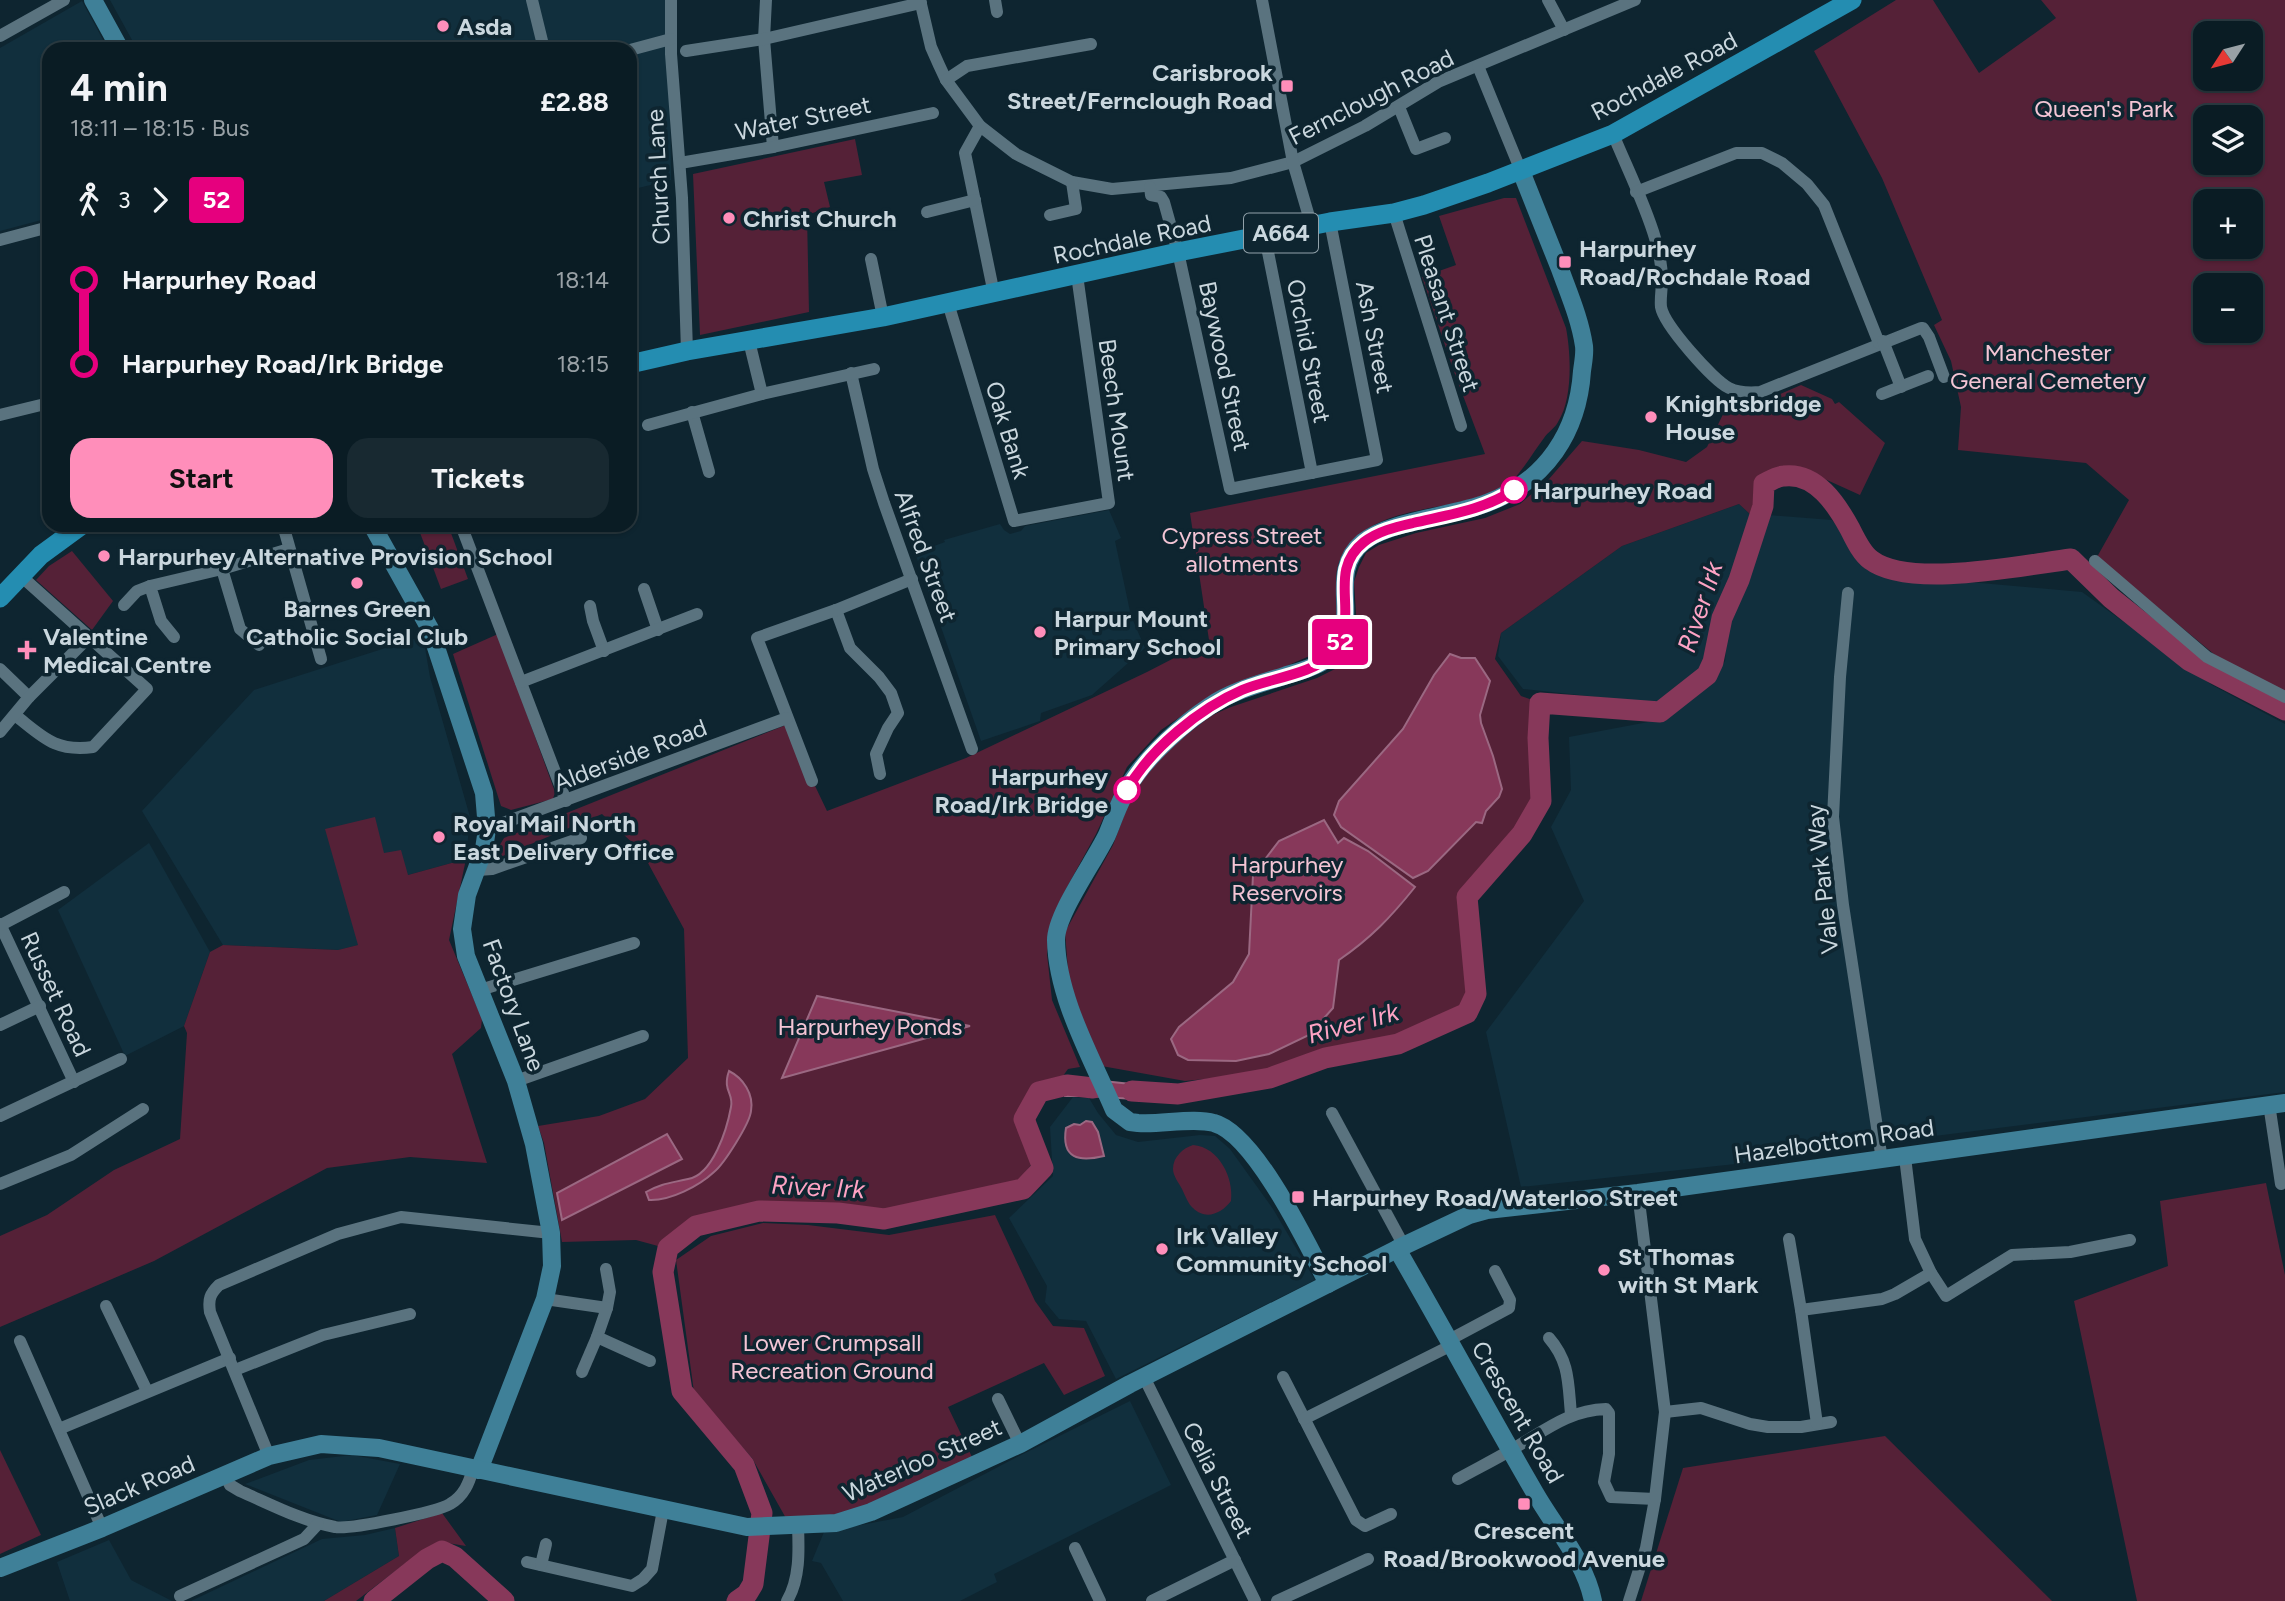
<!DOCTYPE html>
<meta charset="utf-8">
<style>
body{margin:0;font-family:Figtree,sans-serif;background:#182931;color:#f1f3f6;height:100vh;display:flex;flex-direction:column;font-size:26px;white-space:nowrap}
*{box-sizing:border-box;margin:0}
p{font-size:23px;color:#99a1a6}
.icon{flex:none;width:38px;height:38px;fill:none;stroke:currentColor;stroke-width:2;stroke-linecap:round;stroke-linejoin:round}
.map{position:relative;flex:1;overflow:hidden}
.panel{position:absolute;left:42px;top:42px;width:595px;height:490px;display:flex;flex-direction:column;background:#0a1c24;border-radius:21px;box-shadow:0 2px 5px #0004,0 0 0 2px #2a3a41}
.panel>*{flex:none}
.badge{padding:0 14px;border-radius:5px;font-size:24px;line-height:46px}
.needle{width:46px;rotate:234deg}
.controls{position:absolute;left:2193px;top:21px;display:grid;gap:14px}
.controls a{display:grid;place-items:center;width:70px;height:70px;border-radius:14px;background:#0a1c24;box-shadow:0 2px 5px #0004,0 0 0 2px #2a3a41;font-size:35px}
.map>.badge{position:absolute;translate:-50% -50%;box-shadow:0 0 0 4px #fff}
.legs{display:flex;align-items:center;gap:10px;height:77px;padding:0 28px;font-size:23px}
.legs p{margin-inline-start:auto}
.headline{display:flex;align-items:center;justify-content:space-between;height:119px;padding:0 28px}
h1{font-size:38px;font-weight:700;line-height:52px}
.primary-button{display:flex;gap:14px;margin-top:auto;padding:14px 28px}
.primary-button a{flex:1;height:80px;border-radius:21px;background:#ff8eba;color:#111;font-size:28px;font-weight:700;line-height:80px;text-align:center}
.primary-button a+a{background:#182931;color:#f1f3f6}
ul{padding:0 28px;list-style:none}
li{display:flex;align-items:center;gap:24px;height:84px;font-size:26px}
li i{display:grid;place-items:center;width:10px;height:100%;margin:0 9px;background:currentColor}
li i::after{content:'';width:18px;height:18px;margin:-9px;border:5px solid;border-radius:50%;background:#0a1c24}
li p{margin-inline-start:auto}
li:first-child i{background:linear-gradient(#0000 50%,currentColor 0)}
li:last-child i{background:linear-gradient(currentColor 50%,#0000 0)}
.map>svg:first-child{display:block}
</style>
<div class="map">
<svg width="2285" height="1601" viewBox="0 0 2285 1601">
<rect width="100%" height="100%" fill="#0e2530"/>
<g fill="#112f3d">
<path d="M110,0H669L671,180L630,190V49H137Z"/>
<path d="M82,1L108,49H49V218L0,231V48Z"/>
<path d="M1739,504L1751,515L1734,582L1718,616L1707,668L1662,704L1523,689L1498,656L1501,633L1622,546Z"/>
<path d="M1109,510L1121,538L1115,541L1131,616L1145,648L1092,695L1041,713L1040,721L981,741L915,553L945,542L944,540L1000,524L1004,530L1010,534L1021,531L1025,526Z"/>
<path d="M1768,515L1832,520L1879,574L2082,592L2212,685L2285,724V1092L1895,1141L1754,1162L1521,1187L1486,1032L1584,901L1551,827L1571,790L1569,737L1664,719L1714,679L1725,661L1729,616Z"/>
<path d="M423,636L430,677L470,817L466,859L408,875L358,945L339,950L223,945L142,811L254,690Z"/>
<path d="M149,843L210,952L184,1026L125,1056L58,910Z"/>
<path d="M1073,1097L1089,1098L1098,1113L1116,1135L1138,1142L1200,1135L1215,1136L1230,1149L1273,1209L1315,1280L1116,1379L1086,1321L1059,1319L1045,1302L1047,1286L1009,1218L1053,1176L1050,1127Z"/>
<path d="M1130,1401L1171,1485L994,1574L997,1582L960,1601H843L821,1563L812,1561L824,1532L903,1517L1017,1457Z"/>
<path d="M352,1455L400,1464L377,1515L341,1522L245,1484L309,1460Z"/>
<path d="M395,1528L399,1556L324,1601H191L322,1539L365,1535Z"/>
<path d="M109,1540L131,1580L172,1601H70L57,1562Z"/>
</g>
<g fill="#552137" fill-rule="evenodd">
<path d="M1896,0H1933L1979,73L2056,18L2041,0H2285V693L2227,665L2097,557L2129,500L2086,463L1958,450L1961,407L1951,361L1934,325L1942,320L1882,178L1814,51ZM2205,33H2250V79H2205ZM2205,117H2250V163H2205ZM2205,201H2250V247H2205ZM2205,285H2250V331H2205Z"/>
<path d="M855,139L862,175L824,182L830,207L807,215L809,312L700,335L693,174Z"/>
<path d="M1504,198H1516L1566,328C1571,354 1573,399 1558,422C1555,428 1548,432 1544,438C1534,451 1524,469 1512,481C1507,485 1499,488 1493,491C1447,513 1374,504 1344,552C1332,571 1337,588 1338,608C1339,617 1338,626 1338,635L1312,655L1202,702L1161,730L1127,767L1096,834L1066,889L1050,929L1047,954L1052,1000L1080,1067L1068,1069L1036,1113L1035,1160L1019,1180L885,1213L834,1207L757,1204L693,1220L658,1246L636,1240L562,1242L544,1143L538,1126L599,1116L645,1099L688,1058L684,929L642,852L602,814L498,858V848L504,838L786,725L827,811L966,758L1147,672L1209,640L1190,513L1485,454L1453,369L1422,277L1456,265L1439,216Z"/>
<path d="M1801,385L1832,399L1835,404L1839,402L1885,443L1860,495L1796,466L1758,501L1751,515L1739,504L1622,546L1501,633L1495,659L1521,696L1535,701L1536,799L1520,829L1463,895L1469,989L1460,1009L1395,1037L1320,1049L1266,1073L1185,1081L1096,1065L1069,982L1065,932L1113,845L1136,784L1164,753L1210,716L1231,707L1317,678L1339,667L1353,646L1357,628L1354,582L1359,567L1366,553L1379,545L1416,533L1485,518L1520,504L1549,479L1582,441L1639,450L1686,462L1707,447L1731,398L1762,402Z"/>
<path d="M432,525H448L468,579L441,589L419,530Z"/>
<path d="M72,551L113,601L92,630L36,580L49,566Z"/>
<path d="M498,634L555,792L553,799L511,810L501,806L453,654Z"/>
<path d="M375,817L384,853L401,850L408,875L466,859L449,940L482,1019L481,1028L452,1054L487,1163L410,1157L327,1168L154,1261L0,1327V1236L47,1215L114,1170L180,1139L187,1033L184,1026L210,952L223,945L338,950L358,945L325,829Z"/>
<path d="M1193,1145C1219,1147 1234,1178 1231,1201C1222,1213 1206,1221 1193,1208C1188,1204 1185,1195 1182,1189C1179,1183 1173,1176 1173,1169C1173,1157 1183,1148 1193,1145Z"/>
<path d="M2266,1183L2285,1275V1601H2137L2074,1301L2168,1266L2160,1201Z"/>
<path d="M995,1215L1035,1301L1053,1326L1084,1328L1105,1376L1064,1395L1044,1363L948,1407L972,1457L905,1493L842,1514L787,1520L752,1458L694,1392L676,1260L711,1236L763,1223L808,1225L889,1235Z"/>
<path d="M1885,1436L2052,1601H1641L1683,1468Z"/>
<path d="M0,1450L41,1535L0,1554Z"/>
<path d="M442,1513L466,1546L441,1542L407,1562L356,1601H324L399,1556L395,1528Z"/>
</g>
<g fill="#87385a" stroke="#9b6882" stroke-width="2">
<path d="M1450,654L1461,658H1475L1490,681L1480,715L1481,723L1493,756L1502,789L1499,797L1486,811L1482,823L1476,822L1428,871L1413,878L1341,827L1334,815L1339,801L1403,729L1434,675Z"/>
<path d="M1324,820L1338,843L1344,838L1368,851L1415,887C1391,917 1371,938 1339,960L1333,1008L1309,1035L1269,1054L1236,1061L1188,1060L1178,1055L1171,1039L1179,1027L1233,982L1249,954L1253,875L1279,841Z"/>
<path d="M817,996L970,1026L782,1078Z"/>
<path d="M729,1071C743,1078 754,1094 751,1111C750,1123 724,1164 714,1172C699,1186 670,1201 649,1200L646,1192C662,1183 671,1183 688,1179C713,1175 727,1129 731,1107C734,1093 722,1091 729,1071Z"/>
<path d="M1084,1079L1159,1087L1162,1101L1090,1096H1065L1063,1080Z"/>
<path d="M1086,1121L1092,1122L1098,1132L1104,1156C1079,1162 1061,1159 1066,1128L1074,1124L1080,1125Z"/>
<path d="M667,1134L682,1159L562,1220L557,1193Z"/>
</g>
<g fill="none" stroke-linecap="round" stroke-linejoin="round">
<g stroke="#87385a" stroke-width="21">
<path d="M1132,1091L1178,1094L1270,1078L1325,1058L1398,1044L1467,1013L1476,994L1467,897L1522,834L1541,801L1538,738L1540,703L1660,712L1707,675L1713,662L1722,618L1739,580L1763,506L1764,484C1770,481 1777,476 1784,476C1816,472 1837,505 1850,529C1855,539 1862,554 1871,560C1909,589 2024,565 2071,559L2111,598L2190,661L2285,710"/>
<path d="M374,1601L427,1559L442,1551L455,1557L504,1601"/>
<path d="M737,1601L747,1594L753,1584L762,1513L744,1465L682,1391L663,1272L668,1248L696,1226L759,1211L838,1213L884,1219L1023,1189L1043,1168L1024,1119L1039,1092L1067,1085L1093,1088"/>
</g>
<g stroke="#5a737f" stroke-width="12">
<path d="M532,0L544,49"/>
<path d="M671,0V54L682,198L687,351"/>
<path d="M766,0L764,39L773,147"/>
<path d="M920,0L931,47L939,65L946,80L980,126L1016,154L1072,182L1112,189L1231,178L1293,162L1365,126L1438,82L1635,0"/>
<path d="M995,0L997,12"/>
<path d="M1262,0L1293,162L1312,227"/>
<path d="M1548,0L1564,30"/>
<path d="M0,36L64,0"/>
<path d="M630,50L671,39"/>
<path d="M686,51L764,39L921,3"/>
<path d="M1478,66L1521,171"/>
<path d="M946,80L967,66L1091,44"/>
<path d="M1399,107L1416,149L1445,138"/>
<path d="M980,126L965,153L994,294"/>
<path d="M1613,134C1627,168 1645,204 1655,238C1659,252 1662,266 1662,280C1662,289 1660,299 1661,307C1664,325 1713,380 1729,388C1739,393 1749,393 1760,392L1921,328H1923L1929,337L1944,377"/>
<path d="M680,163L773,147L933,113"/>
<path d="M1150,187L1151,195L1161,197L1164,202L1178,252L1230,489L1377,460L1330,222"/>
<path d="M1636,192L1736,153H1762L1782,163L1807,184L1824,205L1879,343"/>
<path d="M927,212L975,200"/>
<path d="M1394,213L1461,426"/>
<path d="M1050,215L1076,209L1072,182"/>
<path d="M1265,237L1312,473"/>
<path d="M0,240L49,227"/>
<path d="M871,259L883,317"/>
<path d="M948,303L1014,521L1109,503L1077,275"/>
<path d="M749,341L762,394"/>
<path d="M1883,341L1901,387"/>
<path d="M851,373L873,469L884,503L972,749"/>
<path d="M1882,394L1928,376"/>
<path d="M692,412L709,472"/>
<path d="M0,415L49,403"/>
<path d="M648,425L762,394L874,369"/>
<path d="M283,525L321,659"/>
<path d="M461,525L566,801"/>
<path d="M2095,561L2207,657L2285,697"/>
<path d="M222,569L240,629L259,645"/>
<path d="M644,589L658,630"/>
<path d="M1848,593L1840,677L1833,817L1843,905L1882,1160"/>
<path d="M124,605L137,591L150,586"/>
<path d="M590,606L593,621L604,651"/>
<path d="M836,610L850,648L879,677L891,693L898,713L888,728L876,754L880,774"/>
<path d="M174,637L161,621L150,586L222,569L289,549"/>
<path d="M0,669L29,697"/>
<path d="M521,682L697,614"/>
<path d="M15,715C43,737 55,752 93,747L147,689L21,576"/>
<path d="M0,732L29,697L89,637"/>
<path d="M812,781L757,638L836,610L912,579"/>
<path d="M487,829L787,718"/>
<path d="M478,870L492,869L581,838"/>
<path d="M0,924L74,1082"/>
<path d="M1,925L64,892"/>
<path d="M480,990L634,943"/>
<path d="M0,1025L40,1006"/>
<path d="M516,1081L643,1036"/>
<path d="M2269,1104L2281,1184"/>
<path d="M1332,1113L1404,1246"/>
<path d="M0,1116L121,1059"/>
<path d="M0,1184L71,1155L143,1109"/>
<path d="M1789,1239L1801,1310"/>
<path d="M606,1269L610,1292L607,1308"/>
<path d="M1931,1273L1946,1296L2012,1255L2070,1252L2130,1240"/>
<path d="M545,1299L607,1308L597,1337L650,1361"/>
<path d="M106,1306L147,1391"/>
<path d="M1549,1338C1570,1362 1568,1384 1571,1414"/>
<path d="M1449,1340L1509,1308L1510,1300L1495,1271"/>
<path d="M20,1341L102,1528"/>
<path d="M235,1370L323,1335L410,1314"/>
<path d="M582,1372L597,1337"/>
<path d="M1144,1377L1255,1601"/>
<path d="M1283,1377L1356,1520L1365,1526L1391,1514"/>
<path d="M998,1399L1020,1444"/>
<path d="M1665,1412L1701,1408L1750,1424L1768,1427H1801L1831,1422"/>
<path d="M1304,1419L1452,1345"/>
<path d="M1817,1424L1801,1310L1882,1299L1895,1294L1931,1273L1915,1239L1905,1157"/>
<path d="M59,1429L230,1358"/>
<path d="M269,1456L210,1312C208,1299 210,1294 219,1285L338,1234L401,1217L551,1233"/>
<path d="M225,1475L230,1485L240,1491C270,1504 302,1521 335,1527C349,1530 437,1512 450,1504C464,1496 469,1483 473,1469"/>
<path d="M1458,1479C1476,1469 1494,1460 1511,1450C1543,1432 1568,1410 1606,1409L1609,1413V1454L1604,1482L1611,1497L1655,1499"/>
<path d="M1075,1548L1100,1601"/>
<path d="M527,1562L632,1586L643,1579L652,1569L663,1510"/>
<path d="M541,1565L546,1544"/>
<path d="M180,1596L304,1539L318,1524"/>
<path d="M787,1601C800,1579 799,1551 798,1526"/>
<path d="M1152,1601L1235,1560"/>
<path d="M1277,1601L1368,1559"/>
<path d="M1629,1601L1646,1548L1655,1499L1665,1412L1638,1193"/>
</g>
<g stroke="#3f8098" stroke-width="18">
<path d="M93,0L120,49"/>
<path d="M372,525L430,629L484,793L487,829L484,849L467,895L462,929L466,956L516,1081L534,1144L551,1233L552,1266L545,1299L479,1470"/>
<path d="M1397,1249C1444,1330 1488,1412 1535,1493C1555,1528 1585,1561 1593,1601"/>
<path d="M1328,1284C1308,1245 1255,1134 1214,1123C1194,1117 1160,1125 1138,1123L1130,1122L1114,1110C1092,1058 1057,998 1056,940C1056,914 1094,862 1107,835C1115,816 1121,796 1133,779C1151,753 1184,723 1210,706C1232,691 1259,684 1284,676C1300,671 1318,667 1330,656C1364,624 1325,574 1363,542C1389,521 1453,516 1487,503C1546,481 1578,432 1582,371C1583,363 1585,354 1584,346C1580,319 1569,294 1560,269C1547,236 1534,203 1521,171"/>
<path d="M0,1568L102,1528L269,1456L321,1444L379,1448L747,1527L836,1523L871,1512L1020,1444L1130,1384L1397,1249L1469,1215L1487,1210L1638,1193L2285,1103"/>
</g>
<g stroke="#248db1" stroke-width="19">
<path d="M630,364L687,351L883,317L1178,252L1330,222L1394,213L1424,205L1488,183L1613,134L1852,0"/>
<path d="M0,598L41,555L82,525"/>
</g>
</g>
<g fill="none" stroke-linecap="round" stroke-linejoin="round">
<defs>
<path id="line-1" d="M1127,790C1150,749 1200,708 1242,690C1267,679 1313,674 1331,655C1364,619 1324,573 1364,542C1378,531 1396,527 1413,523C1447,515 1484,510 1514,490"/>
</defs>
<use href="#line-1" stroke="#fff" stroke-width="16"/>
<use href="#line-1" stroke="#e6007e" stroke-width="10"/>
</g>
<g fill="#ff8eba" stroke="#0e2530" stroke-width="2.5">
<circle cx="443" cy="26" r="7"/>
<rect x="1280" y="79" width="14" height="14" rx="3.5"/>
<circle cx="729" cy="218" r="7"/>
<rect x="1558" y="255" width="14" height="14" rx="3.5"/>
<circle cx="1651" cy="417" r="7"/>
<circle cx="104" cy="556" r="7"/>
<circle cx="357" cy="583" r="7"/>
<circle cx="1040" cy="632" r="7"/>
<path d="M23.5 639.5h7v7h7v7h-7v7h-7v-7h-7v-7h7z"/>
<circle cx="439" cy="837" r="7"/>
<rect x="1291" y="1190" width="14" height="14" rx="3.5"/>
<circle cx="1162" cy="1249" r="7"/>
<circle cx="1604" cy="1270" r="7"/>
<rect x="1517" y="1497" width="14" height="14" rx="3.5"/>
</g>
<g fill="#fff" stroke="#e6007e" stroke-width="3.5">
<circle cx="1514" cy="490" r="12"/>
<circle cx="1127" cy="790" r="12"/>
</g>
<g text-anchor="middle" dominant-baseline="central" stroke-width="7" stroke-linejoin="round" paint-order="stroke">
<rect fill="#0e2530" stroke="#92a2aa" stroke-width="2" x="1244" y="213.5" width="74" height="39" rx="5"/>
<g font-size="23" font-weight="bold" fill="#cad7de">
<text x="1281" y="233">A664</text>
</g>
<g font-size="24" font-weight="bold" fill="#cad7de" stroke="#0e2530" text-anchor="start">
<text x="457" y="26">Asda</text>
<text x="1273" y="72" text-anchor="end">Carisbrook<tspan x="1273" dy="28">Street/Fernclough Road</tspan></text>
<text x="743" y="218">Christ Church</text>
<text x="1579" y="248">Harpurhey<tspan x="1579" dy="28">Road/Rochdale Road</tspan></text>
<text x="1665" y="403">Knightsbridge<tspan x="1665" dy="28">House</tspan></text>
<text x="118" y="556">Harpurhey Alternative Provision School</text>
<text x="357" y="608" text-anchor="middle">Barnes Green<tspan x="357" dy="28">Catholic Social Club</tspan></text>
<text x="1054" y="618">Harpur Mount<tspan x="1054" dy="28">Primary School</tspan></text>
<text x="43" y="636">Valentine<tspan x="43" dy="28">Medical Centre</tspan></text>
<text x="453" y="823">Royal Mail North<tspan x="453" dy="28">East Delivery Office</tspan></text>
<text x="1312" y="1197">Harpurhey Road/Waterloo Street</text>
<text x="1176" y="1235">Irk Valley<tspan x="1176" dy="28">Community School</tspan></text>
<text x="1618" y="1256">St Thomas<tspan x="1618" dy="28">with St Mark</tspan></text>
<text x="1524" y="1530" text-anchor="middle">Crescent<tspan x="1524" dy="28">Road/Brookwood Avenue</tspan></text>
</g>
<g font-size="24" fill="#cad7de" stroke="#0e2530">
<text transform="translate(1664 76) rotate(-28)">Rochdale Road</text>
<text transform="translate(1371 97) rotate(-27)">Fernclough Road</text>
<text transform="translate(803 118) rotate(-12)">Water Street</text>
<text transform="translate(658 177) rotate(-93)">Church Lane</text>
<text transform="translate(1132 239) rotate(-12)">Rochdale Road</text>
<text transform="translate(1447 313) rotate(72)">Pleasant Street</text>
<text transform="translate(1375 337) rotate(79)">Ash Street</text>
<text transform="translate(1309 351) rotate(79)">Orchid Street</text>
<text transform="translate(1225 366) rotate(78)">Baywood Street</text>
<text transform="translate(1117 410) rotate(82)">Beech Mount</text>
<text transform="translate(1008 430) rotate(73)">Oak Bank</text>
<text transform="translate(926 556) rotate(70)">Alfred Street</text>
<text transform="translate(630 755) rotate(-21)">Alderside Road</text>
<text transform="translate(1822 879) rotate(-96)">Vale Park Way</text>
<text transform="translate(56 994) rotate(65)">Russet Road</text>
<text transform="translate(514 1005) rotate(70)">Factory Lane</text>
<text transform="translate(1834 1141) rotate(-8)">Hazelbottom Road</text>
<text transform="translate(1518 1412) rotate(60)">Crescent Road</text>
<text transform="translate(922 1460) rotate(-24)">Waterloo Street</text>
<text transform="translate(1218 1480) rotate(63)">Celia Street</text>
<text transform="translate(139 1485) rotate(-23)">Slack Road</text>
</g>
<g font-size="24" fill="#f4c5d5" stroke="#0e2530">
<text x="2104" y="108">Queen's Park</text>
<text x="2048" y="352">Manchester<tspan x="2048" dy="28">General Cemetery</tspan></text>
<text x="1242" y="535">Cypress Street<tspan x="1242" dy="28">allotments</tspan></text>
<text x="1287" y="864">Harpurhey<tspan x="1287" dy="28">Reservoirs</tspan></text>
<text x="870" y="1026">Harpurhey Ponds</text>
<text x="832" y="1342">Lower Crumpsall<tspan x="832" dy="28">Recreation Ground</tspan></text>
</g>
<g font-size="24" font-weight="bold" fill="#cad7de" stroke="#0e2530" text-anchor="start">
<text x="1533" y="490">Harpurhey Road</text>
<text x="1108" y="776" text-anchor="end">Harpurhey<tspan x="1108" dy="28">Road/Irk Bridge</tspan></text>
</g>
<g font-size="26" font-style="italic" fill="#fea3c4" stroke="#0e2530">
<text transform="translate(1700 607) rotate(-72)">River Irk</text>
<text transform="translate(1353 1023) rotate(-15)">River Irk</text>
<text transform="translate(818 1187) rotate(3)">River Irk</text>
</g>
</g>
</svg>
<div class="controls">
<a><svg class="needle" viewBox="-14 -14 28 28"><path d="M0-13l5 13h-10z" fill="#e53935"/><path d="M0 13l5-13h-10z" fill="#99a1a6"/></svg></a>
<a><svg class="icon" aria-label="layers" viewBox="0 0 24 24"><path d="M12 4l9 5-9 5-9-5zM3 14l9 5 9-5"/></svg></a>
<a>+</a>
<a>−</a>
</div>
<b class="badge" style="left:1340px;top:642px;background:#e6007e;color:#fff">52</b>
<section class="panel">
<div class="headline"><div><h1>4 min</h1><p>18:11 – 18:15 · Bus</p></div><b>£2.88</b></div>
<div class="legs"><svg class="icon" aria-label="walk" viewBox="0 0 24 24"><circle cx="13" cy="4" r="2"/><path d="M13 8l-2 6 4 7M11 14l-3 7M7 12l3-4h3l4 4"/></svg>3<svg class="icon" aria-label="forward" viewBox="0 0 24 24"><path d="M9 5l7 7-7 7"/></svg><b class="badge" style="background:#e6007e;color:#fff">52</b></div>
<ul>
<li><i style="color:#e6007e"></i><b>Harpurhey Road</b><p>18:14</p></li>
<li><i style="color:#e6007e"></i><b>Harpurhey Road/Irk Bridge</b><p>18:15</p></li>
</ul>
<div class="primary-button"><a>Start</a><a>Tickets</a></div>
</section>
</div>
